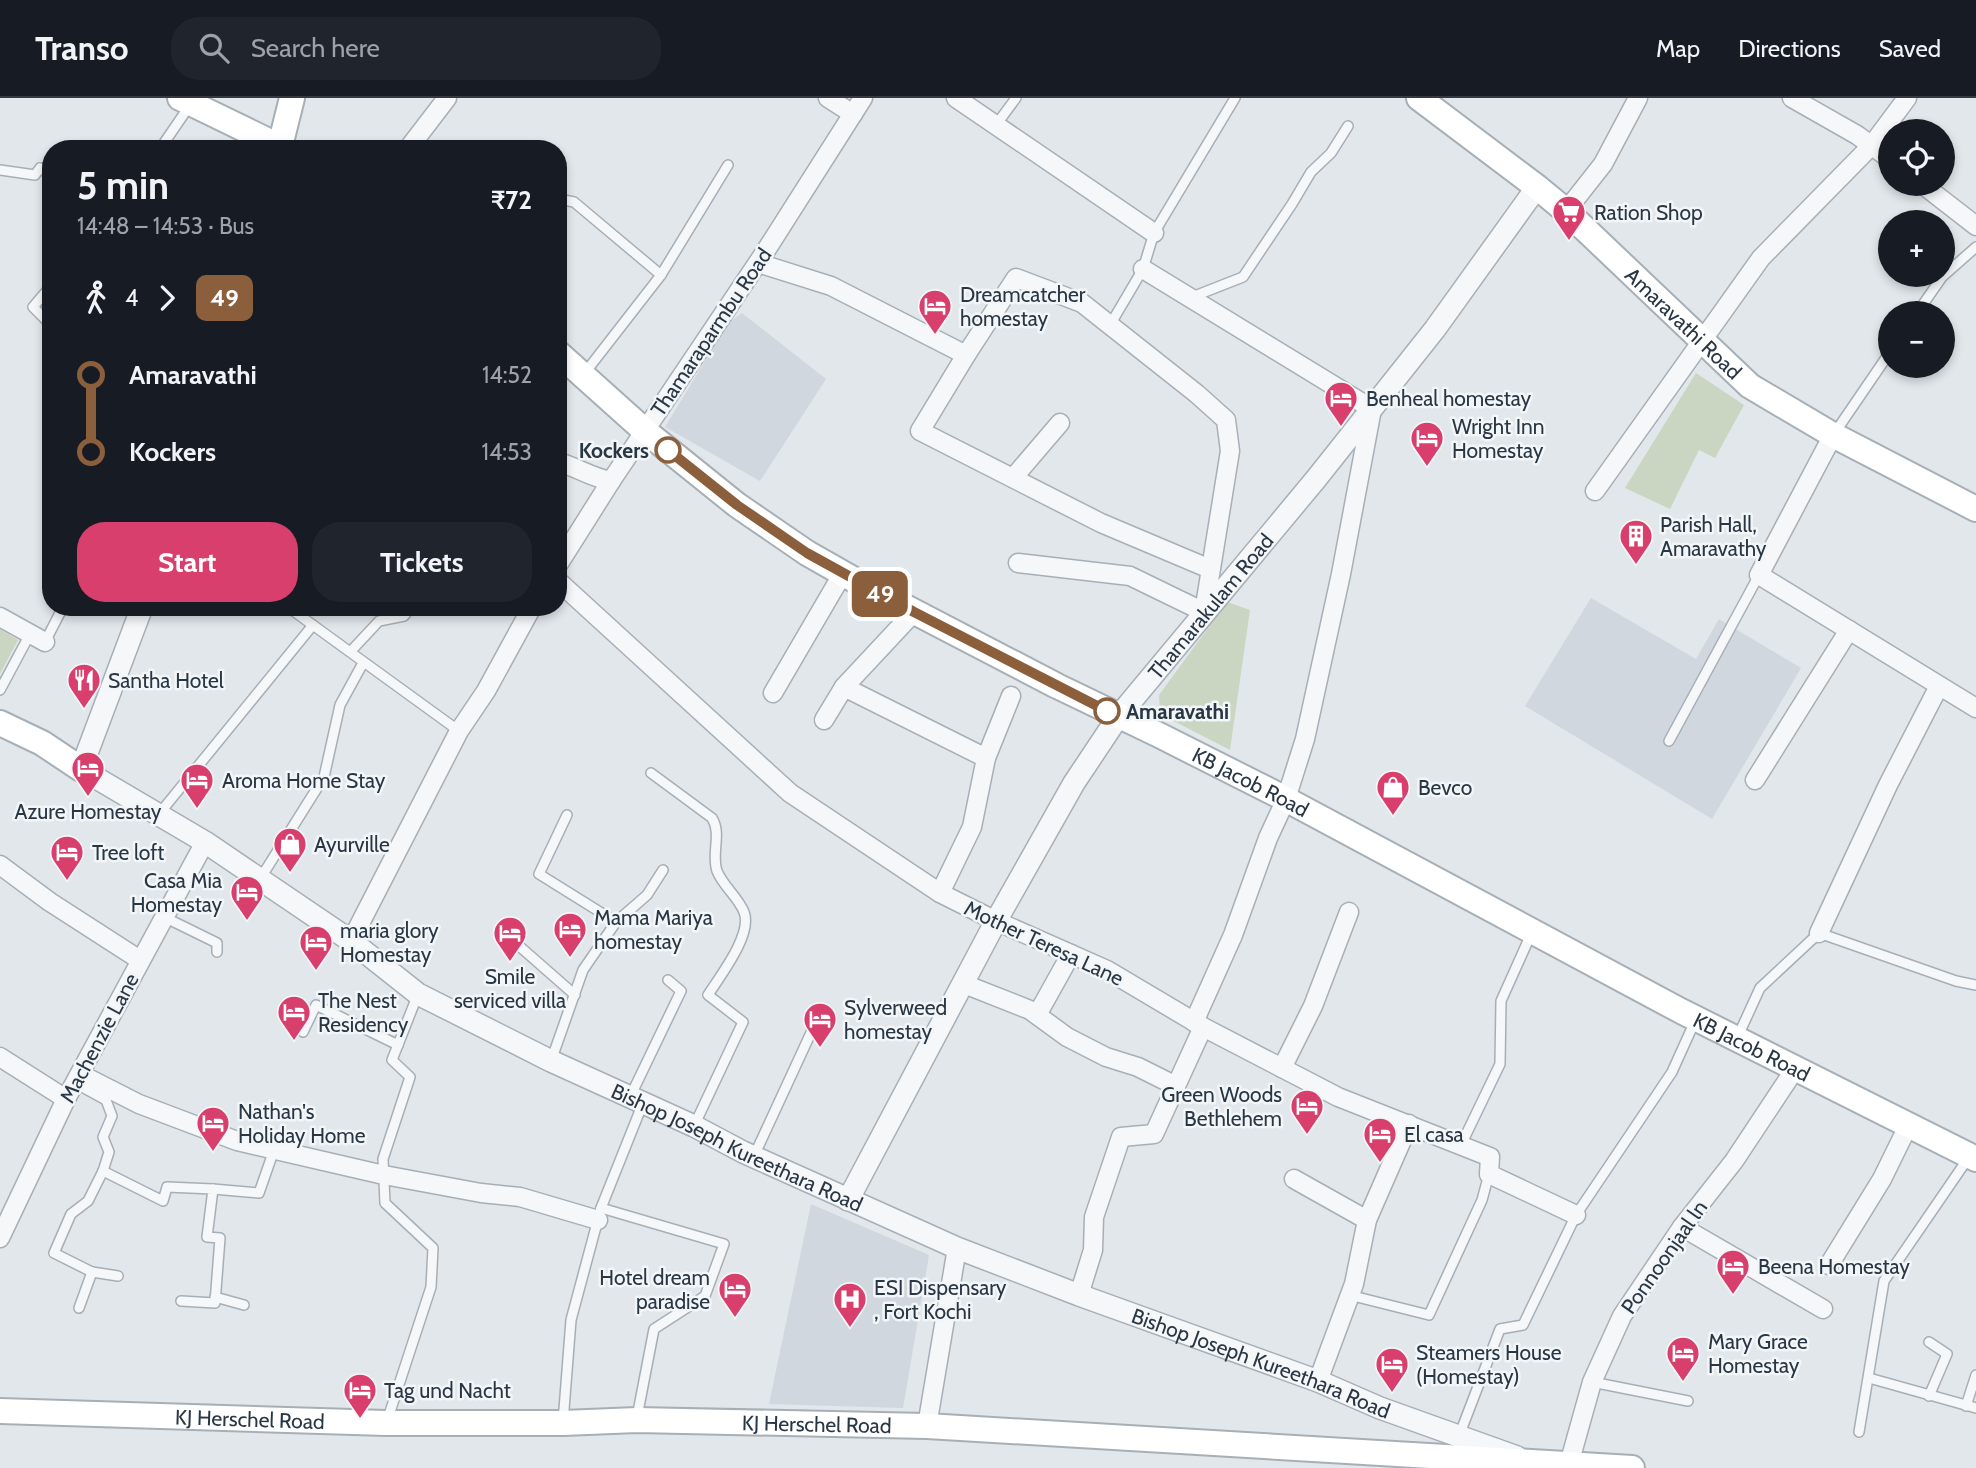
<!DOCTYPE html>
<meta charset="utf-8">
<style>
body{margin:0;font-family:Cabin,sans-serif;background:#20242c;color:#f1f3f6;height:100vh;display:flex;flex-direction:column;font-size:26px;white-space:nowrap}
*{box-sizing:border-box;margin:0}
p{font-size:23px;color:#9ea1a6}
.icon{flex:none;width:38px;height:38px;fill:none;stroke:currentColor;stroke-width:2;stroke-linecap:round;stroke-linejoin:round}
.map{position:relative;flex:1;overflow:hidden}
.side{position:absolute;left:42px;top:42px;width:525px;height:476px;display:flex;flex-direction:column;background:#171b24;border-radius:28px;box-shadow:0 4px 10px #0003}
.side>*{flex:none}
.badge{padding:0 14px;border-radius:10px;font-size:24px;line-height:46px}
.tools{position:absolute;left:1878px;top:21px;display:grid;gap:14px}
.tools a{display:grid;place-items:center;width:77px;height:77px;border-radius:50%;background:#171b24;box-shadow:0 4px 10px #0003;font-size:35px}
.map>.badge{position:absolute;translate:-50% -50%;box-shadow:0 0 0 4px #fff}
.legs{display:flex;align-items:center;gap:10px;height:77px;padding:0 35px;font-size:23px}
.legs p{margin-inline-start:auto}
.head{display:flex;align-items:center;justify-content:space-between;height:119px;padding:0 35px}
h1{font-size:38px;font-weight:700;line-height:52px}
.action{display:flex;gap:14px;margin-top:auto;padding:14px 35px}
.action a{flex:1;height:80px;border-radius:28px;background:#d83f6c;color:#fff;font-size:28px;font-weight:700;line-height:80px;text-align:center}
.action a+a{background:#20242c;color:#f1f3f6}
ul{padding:0 35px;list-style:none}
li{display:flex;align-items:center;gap:24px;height:77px;font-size:26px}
li i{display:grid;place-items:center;width:10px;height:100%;margin:0 9px;background:currentColor}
li i::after{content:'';width:18px;height:18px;margin:-9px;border:5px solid;border-radius:50%;background:#171b24}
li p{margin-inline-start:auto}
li:first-child i{background:linear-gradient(#0000 50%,currentColor 0)}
li:last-child i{background:linear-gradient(currentColor 50%,#0000 0)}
header{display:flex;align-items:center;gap:42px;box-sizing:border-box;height:98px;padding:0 35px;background:#171b24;border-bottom:2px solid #363941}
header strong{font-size:33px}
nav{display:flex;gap:38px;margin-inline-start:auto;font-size:24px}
.search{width:490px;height:63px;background:#20242c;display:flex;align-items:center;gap:18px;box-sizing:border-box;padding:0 24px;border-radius:28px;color:#9ea1a6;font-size:26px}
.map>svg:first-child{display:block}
</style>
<header>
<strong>Transo</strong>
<div class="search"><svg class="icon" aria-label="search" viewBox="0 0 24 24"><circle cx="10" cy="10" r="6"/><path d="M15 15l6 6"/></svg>Search here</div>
<nav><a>Map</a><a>Directions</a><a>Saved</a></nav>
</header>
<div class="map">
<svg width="1976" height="1370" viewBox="0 0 1976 1370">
<rect width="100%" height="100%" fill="#e2e7eb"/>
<g fill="#d0d7de">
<path d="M742,215L826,281L760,383L665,329L728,225Z"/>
<path d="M1591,500L1696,561L1719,521L1801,570L1712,721L1525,608Z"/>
<path d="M811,1106L929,1157L903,1310L769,1306Z"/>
</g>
<g fill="#cad6c2">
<path d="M1696,275L1744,307L1715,360L1699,352L1670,411L1625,390Z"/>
<path d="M1227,504L1250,512L1230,652L1160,616L1159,597Z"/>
<path d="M0,531L18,542L0,576Z"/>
</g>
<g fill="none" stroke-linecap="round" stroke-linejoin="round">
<defs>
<g id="service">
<path d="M996,27L1016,0"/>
<path d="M160,51L190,7"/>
<path d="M0,72L35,77L40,70L51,77"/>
<path d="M558,101L574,104L661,177"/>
<path d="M51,188L33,209L51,227"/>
<path d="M1192,199L1243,179L1292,106L1311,74L1331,55L1348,28"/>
<path d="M1917,215L1942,179L1976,149"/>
<path d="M1110,227L1143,171L1154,135L1235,0"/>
<path d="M584,276L661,177L728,67"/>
<path d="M1834,336L1890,254"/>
<path d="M288,509L459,633"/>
<path d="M45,544L63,509"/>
<path d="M351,553L379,523L404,518L411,509"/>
<path d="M0,592L30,536"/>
<path d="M1669,643L1759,477"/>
<path d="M651,675L712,720C722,736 711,755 717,773C723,788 738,799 744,814C753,836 720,878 708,897L743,924L694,1028"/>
<path d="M159,716L313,527"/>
<path d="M567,717L539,776L616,824"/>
<path d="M260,781L324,679L340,607L363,565"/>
<path d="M164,819L217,845V854"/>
<path d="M510,840L575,897"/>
<path d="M303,934L316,907L398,947"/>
<path d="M1738,938L1760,890L1819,835L1956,883L1976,887"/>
<path d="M551,963L583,872L616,824L647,797L663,772"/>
<path d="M75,985L106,1002L112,1018L103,1039L109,1054L103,1073L163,1103L167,1089L213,1091L207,1139L220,1140L215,1205L181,1203"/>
<path d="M631,997L681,893L668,882"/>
<path d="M1461,1047L1500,966L1501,903L1532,834"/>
<path d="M754,1058L815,926"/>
<path d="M213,1091L259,1095L274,1052"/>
<path d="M601,1110L724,1146L705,1198L654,1231L637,1319"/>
<path d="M92,1174L118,1178"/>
<path d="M1349,1197L1429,1217L1482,1102L1489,1076"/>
<path d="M215,1199L244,1207"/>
<path d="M79,1210L92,1174L54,1155L71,1116L88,1103L103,1073"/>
<path d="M1929,1244L1947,1256L1929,1298"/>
<path d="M1869,1280L1976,1310"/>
<path d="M1592,1284L1688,1303"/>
<path d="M1966,1308L1976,1277"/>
<path d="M387,1323L431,1189L433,1150L385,1105L383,1061L410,979L392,962L418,896"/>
<path d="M563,1324L571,1222L601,1110L643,1005"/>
<path d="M1859,1334L1884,1183L1969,1059"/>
<path d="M1459,1338L1500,1231L1523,1227L1576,1117L1672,974L1695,923"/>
</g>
<g id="minor">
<path d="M828,0L853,16"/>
<path d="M956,0L1154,135"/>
<path d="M1792,0L1857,37L1890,61"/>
<path d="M408,51L447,0"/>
<path d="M1922,86L1976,128"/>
<path d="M1566,113L1603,66L1638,0"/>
<path d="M758,165L831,188L966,257L1016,180L1082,205L1197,296L1226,322L1230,353L1204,514L1130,478L1018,465"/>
<path d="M1143,171L1372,311L1341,476L1305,641L1286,701L1268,740L1233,837L1194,924"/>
<path d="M966,257L920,333L1101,425L1210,471"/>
<path d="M1833,337L1759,477L1976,610"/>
<path d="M558,364C577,369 592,380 611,383"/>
<path d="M1013,380L1060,325"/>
<path d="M1595,393L1761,160L1872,47L1907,0"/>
<path d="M558,467L611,383L765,154L863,0"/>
<path d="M558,483L790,695L940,795L996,823L1107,872L1203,929L1338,999L1490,1059L1489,1076L1576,1117"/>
<path d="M0,519L45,544"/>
<path d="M844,589L986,660"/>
<path d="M773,595L843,475"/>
<path d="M824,622L844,589L914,514"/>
<path d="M1755,682L1849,532"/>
<path d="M0,767L50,804L140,862"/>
<path d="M940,795L972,729L986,660L1011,598"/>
<path d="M1819,835L1888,687L1939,588"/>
<path d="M351,843L459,633L486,593L532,509"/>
<path d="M964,886L1030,912L1067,939L1106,959L1138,969L1176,988"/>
<path d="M1037,917L1071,856"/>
<path d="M0,959L66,1001"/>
<path d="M1282,970L1313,908L1349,814"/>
<path d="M80,976L139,1006L237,1043L384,1077L481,1095L520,1099L598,1122"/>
<path d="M1294,1081L1367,1122"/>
<path d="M1682,1129L1823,1211"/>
<path d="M0,1140L66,1001L205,744"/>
<path d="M1829,1167L1882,1081L1908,1028"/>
<path d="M1079,1197L1093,1152L1094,1119L1121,1039L1154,1036L1203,929"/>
<path d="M1318,1283L1354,1186L1367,1122L1409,1026"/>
<path d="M927,1328L957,1150"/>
<path d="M1569,1366L1592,1284L1622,1218L1682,1129L1734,1063L1795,971"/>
</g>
<g id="tertiary">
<path id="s1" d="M142,509L81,671L205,744L351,843L418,896L551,963L694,1028L743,1054L957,1150L1079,1197L1318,1283L1380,1310L1517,1359"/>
<path id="s2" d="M848,1102L996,823L1074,685L1118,619L1316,381L1435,231L1537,89"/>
</g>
<g id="secondary">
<path d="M180,0L285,51"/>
<path id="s3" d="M1419,0L1537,89L1566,113L1750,288L1833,337L1976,411"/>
<path d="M280,48L292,0"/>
<path id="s4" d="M558,255L645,333L737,407L807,455L865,488L1057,588L1159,637L1278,697L1681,913L1976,1061"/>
<path d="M0,625L42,645L81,671"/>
<path id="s5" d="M0,1313L386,1325H563L637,1322L927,1328L1632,1370"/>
</g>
</defs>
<use href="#service" stroke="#a7afb6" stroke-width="12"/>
<use href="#minor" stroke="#a7afb6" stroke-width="21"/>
<use href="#tertiary" stroke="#a7afb6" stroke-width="24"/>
<use href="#secondary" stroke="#a7afb6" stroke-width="28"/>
<use href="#service" stroke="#f5f7f9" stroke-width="9"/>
<use href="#minor" stroke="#f5f7f9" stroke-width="18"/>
<use href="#tertiary" stroke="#f5f7f9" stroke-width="21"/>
<use href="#secondary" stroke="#fff" stroke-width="24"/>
</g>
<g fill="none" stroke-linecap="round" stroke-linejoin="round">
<defs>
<path id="line-1" d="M668,352L737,407L807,455L914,514L1107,613"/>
</defs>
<use href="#line-1" stroke="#fff" stroke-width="16"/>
<use href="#line-1" stroke="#8b5e3c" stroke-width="10"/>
</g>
<defs>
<symbol id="supermarket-pin" viewBox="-11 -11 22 30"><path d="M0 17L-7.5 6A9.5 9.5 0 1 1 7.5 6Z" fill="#d83f6c" stroke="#f2f6f8"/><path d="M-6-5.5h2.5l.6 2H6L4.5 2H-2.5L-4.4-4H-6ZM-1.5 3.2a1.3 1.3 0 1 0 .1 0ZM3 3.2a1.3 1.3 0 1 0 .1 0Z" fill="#fff"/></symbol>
<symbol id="hotel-pin" viewBox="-11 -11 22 30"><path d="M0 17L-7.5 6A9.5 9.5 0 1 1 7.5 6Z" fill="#d83f6c" stroke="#f2f6f8"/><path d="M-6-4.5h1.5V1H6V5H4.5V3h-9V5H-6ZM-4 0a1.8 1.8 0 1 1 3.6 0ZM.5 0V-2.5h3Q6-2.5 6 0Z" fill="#fff"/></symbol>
<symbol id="building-pin" viewBox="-11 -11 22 30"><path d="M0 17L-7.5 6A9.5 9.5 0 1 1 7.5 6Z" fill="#d83f6c" stroke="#f2f6f8"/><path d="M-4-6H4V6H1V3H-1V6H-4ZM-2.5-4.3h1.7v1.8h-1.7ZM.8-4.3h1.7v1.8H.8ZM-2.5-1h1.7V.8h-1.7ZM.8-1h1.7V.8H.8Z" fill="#fff"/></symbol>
<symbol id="restaurant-pin" viewBox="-11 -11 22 30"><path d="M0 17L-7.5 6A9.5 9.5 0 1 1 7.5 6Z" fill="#d83f6c" stroke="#f2f6f8"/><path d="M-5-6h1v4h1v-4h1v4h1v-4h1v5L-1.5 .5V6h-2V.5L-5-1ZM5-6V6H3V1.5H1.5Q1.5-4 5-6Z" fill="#fff"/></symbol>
<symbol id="shop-pin" viewBox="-11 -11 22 30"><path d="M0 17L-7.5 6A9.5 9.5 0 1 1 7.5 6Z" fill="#d83f6c" stroke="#f2f6f8"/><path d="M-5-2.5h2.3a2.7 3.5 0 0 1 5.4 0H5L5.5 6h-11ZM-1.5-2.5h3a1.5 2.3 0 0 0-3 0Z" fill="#fff"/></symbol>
<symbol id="hospital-pin" viewBox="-11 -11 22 30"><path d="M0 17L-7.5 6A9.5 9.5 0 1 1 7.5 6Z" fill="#d83f6c" stroke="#f2f6f8"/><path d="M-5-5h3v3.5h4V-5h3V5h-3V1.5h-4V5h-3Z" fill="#fff"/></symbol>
</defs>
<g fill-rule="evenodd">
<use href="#supermarket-pin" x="1550" y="95" width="38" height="52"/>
<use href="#hotel-pin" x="916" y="189" width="38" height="52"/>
<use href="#hotel-pin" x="1322" y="281" width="38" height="52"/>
<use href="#hotel-pin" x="1408" y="321" width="38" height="52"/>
<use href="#building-pin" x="1617" y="419" width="38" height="52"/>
<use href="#restaurant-pin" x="65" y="563" width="38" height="52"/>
<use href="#hotel-pin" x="69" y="651" width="38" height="52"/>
<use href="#hotel-pin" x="178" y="663" width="38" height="52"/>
<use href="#shop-pin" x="1374" y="670" width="38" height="52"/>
<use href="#shop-pin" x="271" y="727" width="38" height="52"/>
<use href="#hotel-pin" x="48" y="735" width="38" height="52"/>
<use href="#hotel-pin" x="228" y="775" width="38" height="52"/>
<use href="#hotel-pin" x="551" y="812" width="38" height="52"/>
<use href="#hotel-pin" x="491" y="816" width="38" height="52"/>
<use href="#hotel-pin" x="297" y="825" width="38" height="52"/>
<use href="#hotel-pin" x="275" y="895" width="38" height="52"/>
<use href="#hotel-pin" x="801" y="902" width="38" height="52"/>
<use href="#hotel-pin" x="1288" y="989" width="38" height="52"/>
<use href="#hotel-pin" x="194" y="1006" width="38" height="52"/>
<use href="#hotel-pin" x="1361" y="1017" width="38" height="52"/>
<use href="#hotel-pin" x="1714" y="1149" width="38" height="52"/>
<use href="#hotel-pin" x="716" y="1172" width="38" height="52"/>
<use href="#hospital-pin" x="831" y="1182" width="38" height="52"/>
<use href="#hotel-pin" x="1664" y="1236" width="38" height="52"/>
<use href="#hotel-pin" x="1373" y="1247" width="38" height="52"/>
<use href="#hotel-pin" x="341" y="1273" width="38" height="52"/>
</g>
<g fill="#fff" stroke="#8b5e3c" stroke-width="3.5">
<circle cx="668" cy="352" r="12"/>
<circle cx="1107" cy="613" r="12"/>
</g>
<g text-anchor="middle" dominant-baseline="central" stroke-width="5" stroke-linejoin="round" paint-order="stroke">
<g font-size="21" fill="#293745" stroke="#f2f6f8" text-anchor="start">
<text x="1594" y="114">Ration Shop</text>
<text x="960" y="196">Dreamcatcher<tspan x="960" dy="24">homestay</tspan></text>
<text x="1366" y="300">Benheal homestay</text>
<text x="1452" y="328">Wright Inn<tspan x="1452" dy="24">Homestay</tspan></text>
<text x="1660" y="426">Parish Hall,<tspan x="1660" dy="24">Amaravathy</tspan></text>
<text x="108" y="582">Santha Hotel</text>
<text x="222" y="682">Aroma Home Stay</text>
<text x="1418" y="689">Bevco</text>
<text x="88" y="713" text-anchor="middle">Azure Homestay</text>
<text x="314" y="746">Ayurville</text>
<text x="92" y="754">Tree loft</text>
<text x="222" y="782" text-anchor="end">Casa Mia<tspan x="222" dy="24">Homestay</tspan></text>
<text x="594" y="819">Mama Mariya<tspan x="594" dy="24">homestay</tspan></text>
<text x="340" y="832">maria glory<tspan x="340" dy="24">Homestay</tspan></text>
<text x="510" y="878" text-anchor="middle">Smile<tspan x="510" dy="24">serviced villa</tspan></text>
<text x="318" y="902">The Nest<tspan x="318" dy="24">Residency</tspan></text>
<text x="844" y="909">Sylverweed<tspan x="844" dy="24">homestay</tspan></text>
<text x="1282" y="996" text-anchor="end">Green Woods<tspan x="1282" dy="24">Bethlehem</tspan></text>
<text x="238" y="1013">Nathan's<tspan x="238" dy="24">Holiday Home</tspan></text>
<text x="1404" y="1036">El casa</text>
<text x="1758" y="1168">Beena Homestay</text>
<text x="710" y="1179" text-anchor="end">Hotel dream<tspan x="710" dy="24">paradise</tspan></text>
<text x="874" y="1189">ESI Dispensary<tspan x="874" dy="24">, Fort Kochi</tspan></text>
<text x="1708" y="1243">Mary Grace<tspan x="1708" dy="24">Homestay</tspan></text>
<text x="1416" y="1254">Steamers House<tspan x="1416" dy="24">(Homestay)</tspan></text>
<text x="384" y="1292">Tag und Nacht</text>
</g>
<g font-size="21" fill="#293745" stroke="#f2f6f8">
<text stroke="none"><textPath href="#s3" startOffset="348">Amaravathi Road</textPath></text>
<text transform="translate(711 234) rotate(-56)">Thamaraparmbu Road</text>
<text stroke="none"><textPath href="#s2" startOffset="698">Thamarakulam Road</textPath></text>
<text stroke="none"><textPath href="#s4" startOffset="819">KB Jacob Road</textPath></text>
<text transform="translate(1044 845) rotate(25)">Mother Teresa Lane</text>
<text transform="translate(99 940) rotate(-62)">Machenzie Lane</text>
<text stroke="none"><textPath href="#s4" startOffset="1386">KB Jacob Road</textPath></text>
<text stroke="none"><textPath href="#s1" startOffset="933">Bishop Joseph Kureethara Road</textPath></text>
<text transform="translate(1664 1159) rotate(-55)">Ponnoonjaal ln</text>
<text stroke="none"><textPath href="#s1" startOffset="1500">Bishop Joseph Kureethara Road</textPath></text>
<text stroke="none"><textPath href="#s5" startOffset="250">KJ Herschel Road</textPath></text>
<text stroke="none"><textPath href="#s5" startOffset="817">KJ Herschel Road</textPath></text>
</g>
<g font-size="21" font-weight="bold" fill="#293745" stroke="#f2f6f8" text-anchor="end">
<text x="649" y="352">Kockers</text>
<text x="1126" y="613" text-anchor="start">Amaravathi</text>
</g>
</g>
</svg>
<div class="tools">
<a><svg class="icon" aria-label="locate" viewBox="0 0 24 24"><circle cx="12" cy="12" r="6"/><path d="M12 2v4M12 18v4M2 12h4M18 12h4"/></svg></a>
<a>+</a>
<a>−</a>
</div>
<b class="badge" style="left:880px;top:496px;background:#8b5e3c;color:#fff">49</b>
<section class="side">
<div class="head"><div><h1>5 min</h1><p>14:48 – 14:53 · Bus</p></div><b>₹72</b></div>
<div class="legs"><svg class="icon" aria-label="walk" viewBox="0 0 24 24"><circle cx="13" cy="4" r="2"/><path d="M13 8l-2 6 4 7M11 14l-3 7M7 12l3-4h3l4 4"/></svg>4<svg class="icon" aria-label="forward" viewBox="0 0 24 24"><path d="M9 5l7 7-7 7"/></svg><b class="badge" style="background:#8b5e3c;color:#fff">49</b></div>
<ul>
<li><i style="color:#8b5e3c"></i><b>Amaravathi</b><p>14:52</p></li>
<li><i style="color:#8b5e3c"></i><b>Kockers</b><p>14:53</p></li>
</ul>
<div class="action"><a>Start</a><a>Tickets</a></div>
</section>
</div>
